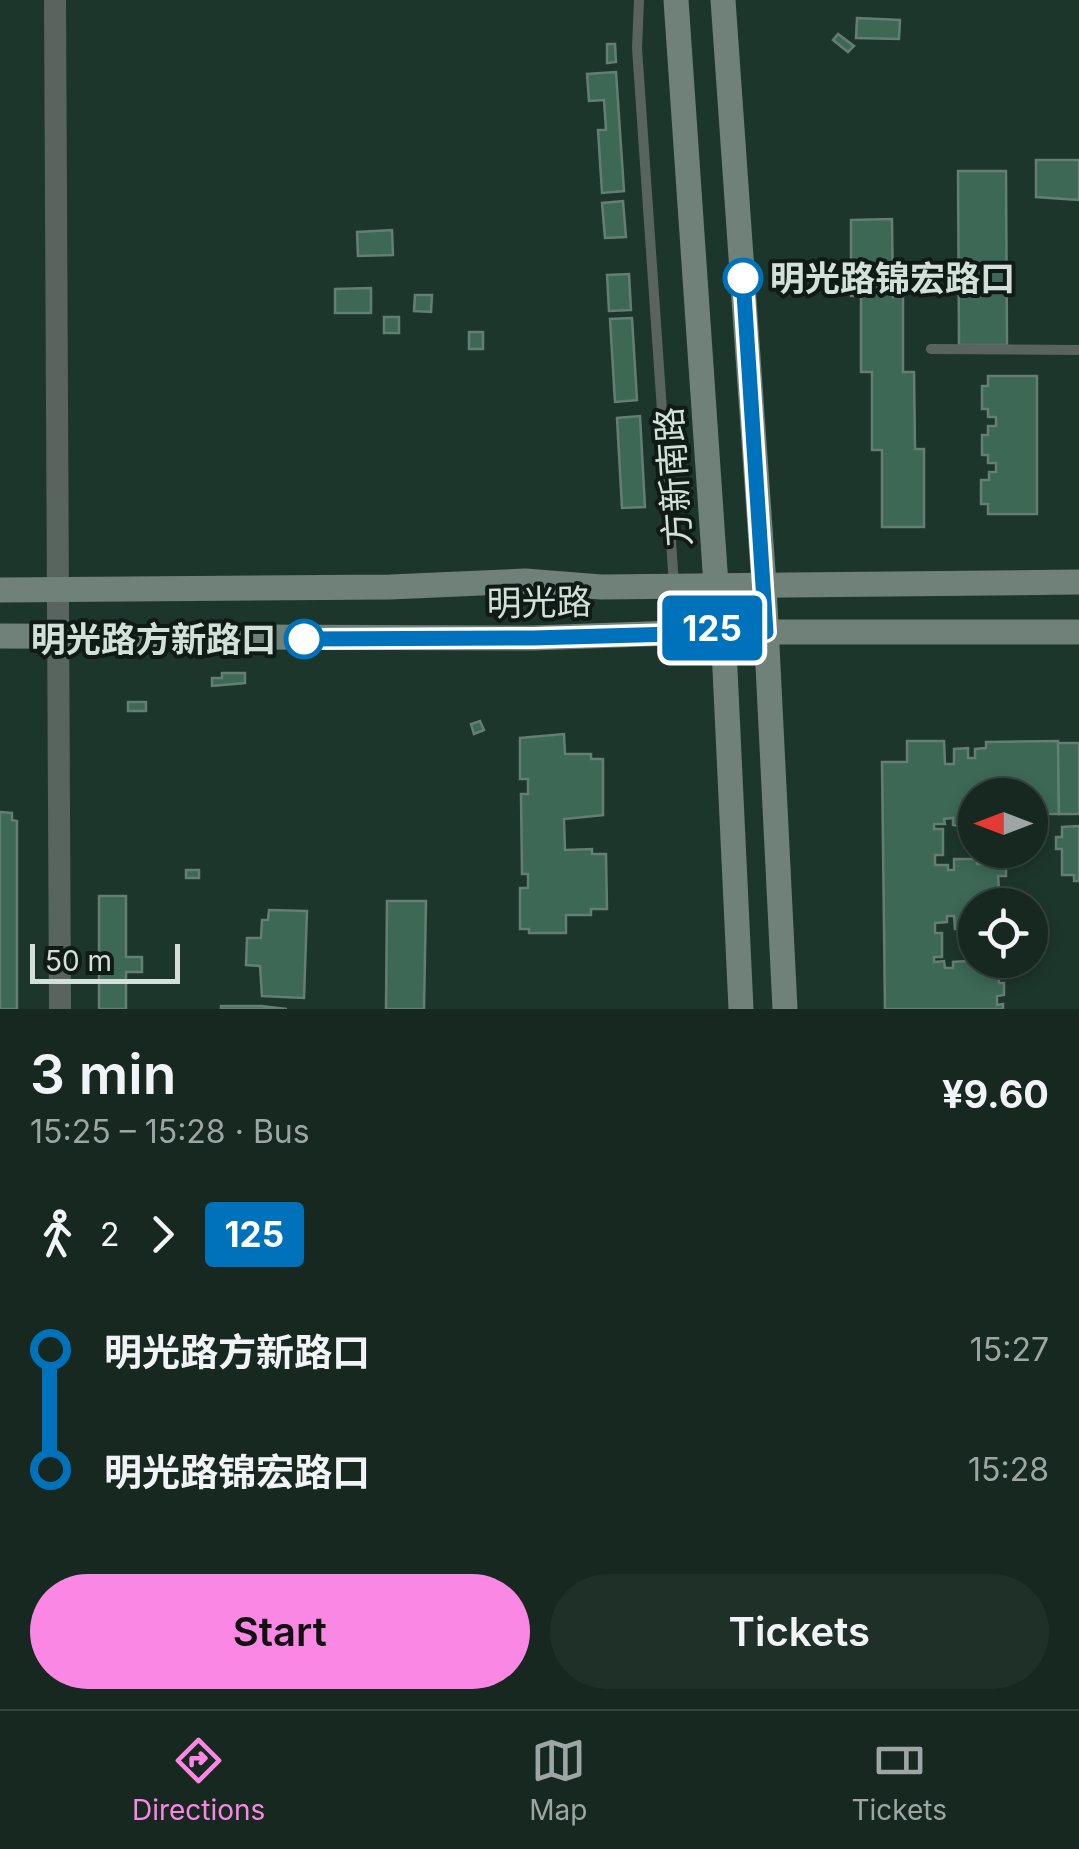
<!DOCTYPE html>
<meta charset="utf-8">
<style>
body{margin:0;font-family:Inter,"Noto Sans SC",sans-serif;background:#1f3029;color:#f1f3f6;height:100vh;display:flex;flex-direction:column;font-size:38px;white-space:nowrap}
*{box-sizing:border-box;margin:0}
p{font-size:32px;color:#9ea6a5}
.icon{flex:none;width:55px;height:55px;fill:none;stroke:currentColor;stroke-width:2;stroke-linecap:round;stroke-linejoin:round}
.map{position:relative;height:1009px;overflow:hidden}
.side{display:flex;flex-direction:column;background:#162820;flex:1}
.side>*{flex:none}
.badge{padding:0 20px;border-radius:8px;font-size:35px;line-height:65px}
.needle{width:65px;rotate:270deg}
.controls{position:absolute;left:958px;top:778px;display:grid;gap:20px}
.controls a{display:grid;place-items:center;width:90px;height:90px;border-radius:50%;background:#162820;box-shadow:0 5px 15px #0003,0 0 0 2px #35443e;font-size:50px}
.scale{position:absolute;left:30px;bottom:25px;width:150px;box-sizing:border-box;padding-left:10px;border:5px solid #d2e0d9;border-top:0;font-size:28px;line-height:35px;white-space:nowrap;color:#d2e0d9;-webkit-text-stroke:8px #101a16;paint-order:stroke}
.map>.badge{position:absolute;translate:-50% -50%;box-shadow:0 0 0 5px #fff}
.legs{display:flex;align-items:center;gap:15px;height:110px;padding:0 30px;font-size:32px}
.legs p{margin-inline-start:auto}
.overview{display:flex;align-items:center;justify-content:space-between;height:170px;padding:0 30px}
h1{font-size:55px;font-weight:600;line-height:75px}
.button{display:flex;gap:20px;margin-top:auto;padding:20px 30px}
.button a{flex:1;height:115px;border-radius:60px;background:#fb87e5;color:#111;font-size:40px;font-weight:600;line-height:115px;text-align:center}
.button a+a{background:#1f3029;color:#f1f3f6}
ul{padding:0 30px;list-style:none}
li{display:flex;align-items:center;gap:35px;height:120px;font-size:38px}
li i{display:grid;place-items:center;width:15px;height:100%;margin:0 12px;background:currentColor}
li i::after{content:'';width:25px;height:25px;margin:-12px;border:8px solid;border-radius:50%;background:#162820}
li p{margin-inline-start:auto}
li:first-child i{background:linear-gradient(#0000 50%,currentColor 0)}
li:last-child i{background:linear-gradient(currentColor 50%,#0000 0)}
.dock{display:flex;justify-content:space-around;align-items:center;height:140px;border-top:2px solid #35443e;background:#162820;font-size:28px;color:#9ea6a5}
.dock a{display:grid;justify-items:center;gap:5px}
.dock .selected{color:#fb87e5}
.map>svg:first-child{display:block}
</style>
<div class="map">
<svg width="1079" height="1009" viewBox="0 0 1079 1009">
<rect width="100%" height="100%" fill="#1d362b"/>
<g fill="#3d6856" stroke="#637e72" stroke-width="2.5">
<path d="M857,18L900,20L899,39L856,38Z"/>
<path d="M838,34L854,46L848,52L833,40Z"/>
<path d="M607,44H615L616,62L607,63Z"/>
<path d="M616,72L624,191L602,193L598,130H606L604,100L589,101L587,74Z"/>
<path d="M1036,160H1079V200L1036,197Z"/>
<path d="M958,171H1006L1007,345H959Z"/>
<path d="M623,201L626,237L605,238L602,203Z"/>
<path d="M892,219L893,297H903V372H914L915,449H924V527H882V450H872V372H861V296H851V220Z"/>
<path d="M392,230L393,255L358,256L357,232Z"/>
<path d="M629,274L631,310L609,311L607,275Z"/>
<path d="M371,288V313H335V289Z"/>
<path d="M415,295H432L431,312L414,311Z"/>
<rect x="384" y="317" width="15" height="16"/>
<path d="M632,318L637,400L615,402L610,319Z"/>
<rect x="469" y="332" width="14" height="17"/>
<path d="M988,376H1037V514H988V504H981V480H989V472H996V463H988V455H982V435H988V426H996V417H988V409H982V386H988Z"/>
<path d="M640,416L645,507L622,508L617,418Z"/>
<path d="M222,673H245V683L212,686V678H222Z"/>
<rect x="128" y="702" width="18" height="9"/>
<path d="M480,721L484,730L474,734L471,724Z"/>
<path d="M564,734L565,754H591V759H603V815L564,819L565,850L592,849V854H606L607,909H591V915H566V933H529V929H520V888H528V874H522L521,794H528V779H520V738Z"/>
<path d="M907,741H944L945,764H954V749L968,748V758H975V749L986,748V742L1058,741L1059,814H1030V795H975V829L953,825V818L944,819L945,824H934V829H943V855H935V865H948V870H954V859H977V864H1006V876H998L999,889L987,890V897H998L999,905H975V929H955L954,916H947V922L935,923V933H942V957H934V962L944,961L945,968H953V962L966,961V957H975V962H998L999,983H1004V995L997,996V1005L1003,1004V1009H885L882,762H907Z"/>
<path d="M1058,743H1079V814H1059Z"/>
<path d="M0,812L12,813V820L17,821V1009H0Z"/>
<path d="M1079,826V881H1074V875H1062V849H1056V837H1062V827Z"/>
<rect x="186" y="870" width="13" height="8"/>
<path d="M99,896H126V957H142V972H126V1009H99Z"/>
<path d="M387,901H426L424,1009H386Z"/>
<path d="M269,910L307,911L304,998L262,996L260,966L246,965L247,938H261L262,920H268Z"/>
<path d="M221,1006H261L287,1009H221Z"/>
</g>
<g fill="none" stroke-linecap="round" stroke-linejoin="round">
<g stroke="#59645f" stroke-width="10">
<path d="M639,0L637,48L674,585"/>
<path d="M931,349L1079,350"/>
</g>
<path stroke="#59645f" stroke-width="22" d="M55,0L60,1009"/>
<g stroke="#6f8178" stroke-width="25">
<path d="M676,0L716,585L723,627L741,1009"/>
<path d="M723,0L764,585L785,1009"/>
<path d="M0,590L390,587L525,581L601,587L1079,582"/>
<path d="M0,636L533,638L674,633L723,627L766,632H1079"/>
</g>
</g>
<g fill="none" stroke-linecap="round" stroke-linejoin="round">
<defs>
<path id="line-1" d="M304,639L533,638L674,634L722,627L766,632L743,278"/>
</defs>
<use href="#line-1" stroke="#fff" stroke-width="22"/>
<use href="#line-1" stroke="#0072bc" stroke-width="15"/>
</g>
<g fill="#fff" stroke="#0072bc" stroke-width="5">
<circle cx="743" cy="278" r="18"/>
<circle cx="304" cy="639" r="18"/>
</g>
<g text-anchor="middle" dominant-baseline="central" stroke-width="8" stroke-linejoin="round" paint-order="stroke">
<g font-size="35" font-weight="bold" fill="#d2e0d9" stroke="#101a16" text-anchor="start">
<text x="770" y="278">明光路锦宏路口</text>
<text x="276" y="639" text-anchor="end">明光路方新路口</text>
</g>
<g font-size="35" fill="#d2e0d9" stroke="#101a16">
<text transform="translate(673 477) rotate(-94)">方新南路</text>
<text transform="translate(539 602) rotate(-1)">明光路</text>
</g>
</g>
</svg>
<div class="controls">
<a><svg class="needle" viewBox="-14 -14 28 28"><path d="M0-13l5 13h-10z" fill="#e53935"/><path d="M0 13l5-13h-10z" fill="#9ea6a5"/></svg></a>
<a><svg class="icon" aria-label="locate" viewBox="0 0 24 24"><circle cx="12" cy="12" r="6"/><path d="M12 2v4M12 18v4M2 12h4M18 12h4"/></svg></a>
</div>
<div class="scale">50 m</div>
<b class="badge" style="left:712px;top:628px;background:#0072bc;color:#fff">125</b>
</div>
<section class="side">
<div class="overview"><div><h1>3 min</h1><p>15:25 – 15:28 · Bus</p></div><b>¥9.60</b></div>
<div class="legs"><svg class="icon" aria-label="walk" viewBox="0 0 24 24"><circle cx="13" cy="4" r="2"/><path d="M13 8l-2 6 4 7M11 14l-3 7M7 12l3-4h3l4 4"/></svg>2<svg class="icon" aria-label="forward" viewBox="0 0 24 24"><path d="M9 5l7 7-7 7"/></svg><b class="badge" style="background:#0072bc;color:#fff">125</b></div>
<ul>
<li><i style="color:#0072bc"></i><b>明光路方新路口</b><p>15:27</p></li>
<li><i style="color:#0072bc"></i><b>明光路锦宏路口</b><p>15:28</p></li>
</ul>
<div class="button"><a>Start</a><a>Tickets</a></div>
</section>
<nav class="dock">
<a class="selected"><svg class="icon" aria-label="directions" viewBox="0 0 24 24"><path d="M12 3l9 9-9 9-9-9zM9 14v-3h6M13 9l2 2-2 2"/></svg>Directions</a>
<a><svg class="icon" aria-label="map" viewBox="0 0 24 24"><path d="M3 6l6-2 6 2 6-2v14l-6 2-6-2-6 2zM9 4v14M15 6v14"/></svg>Map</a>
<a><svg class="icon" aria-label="tickets" viewBox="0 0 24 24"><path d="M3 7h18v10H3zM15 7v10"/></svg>Tickets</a>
</nav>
